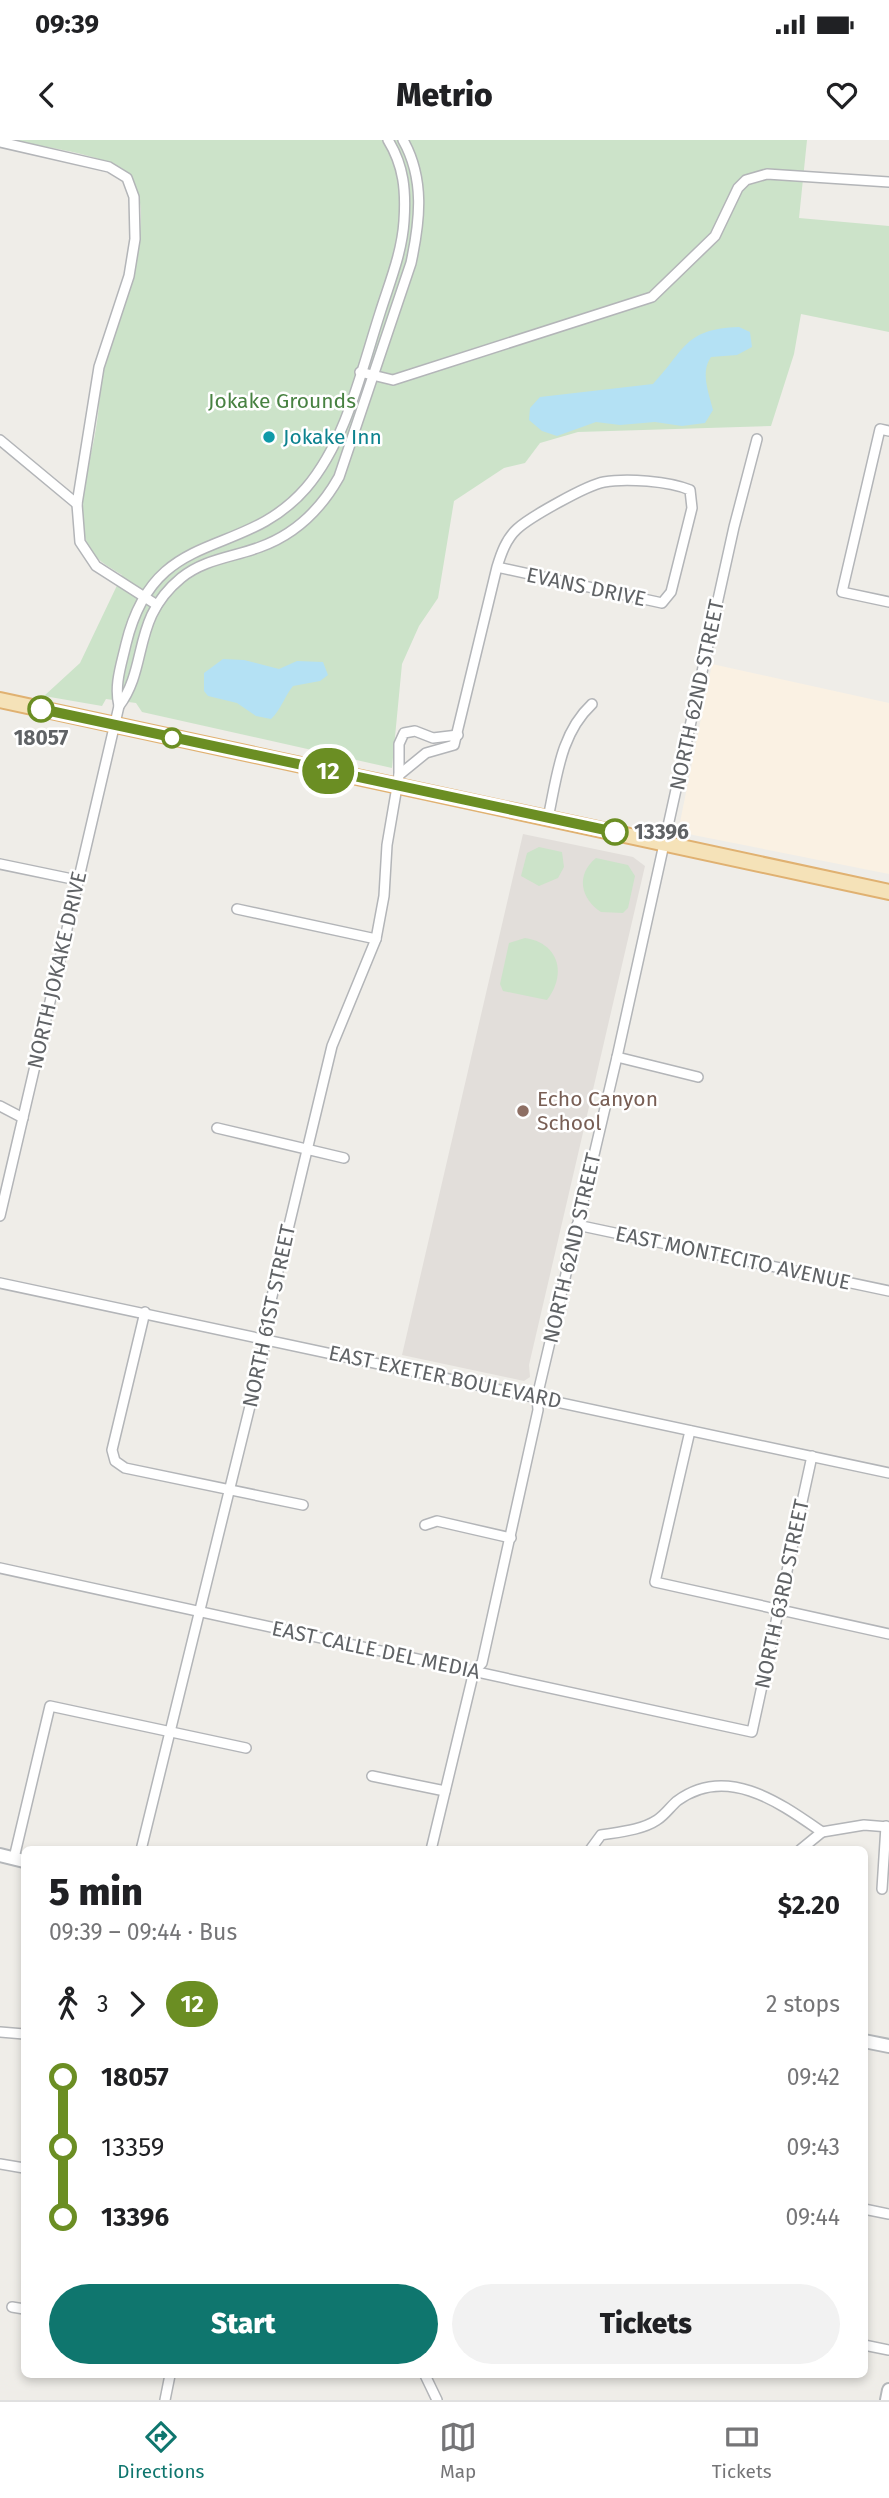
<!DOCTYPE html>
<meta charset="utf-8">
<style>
body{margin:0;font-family:"Fira Sans",sans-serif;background:#f2f2f2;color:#202124;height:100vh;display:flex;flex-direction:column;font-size:26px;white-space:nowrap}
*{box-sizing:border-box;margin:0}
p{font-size:23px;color:#757577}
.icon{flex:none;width:38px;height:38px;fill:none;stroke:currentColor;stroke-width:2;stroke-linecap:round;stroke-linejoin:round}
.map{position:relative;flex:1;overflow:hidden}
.panel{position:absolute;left:21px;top:1706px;width:847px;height:532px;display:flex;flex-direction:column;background:#fff;border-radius:10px;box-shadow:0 4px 10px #0003}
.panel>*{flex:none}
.badge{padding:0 14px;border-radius:23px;font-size:24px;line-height:46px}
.map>.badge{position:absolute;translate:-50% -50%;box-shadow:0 0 0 4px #fff}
.legs{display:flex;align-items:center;gap:10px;height:77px;padding:0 28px;font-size:23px}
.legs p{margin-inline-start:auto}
.headline{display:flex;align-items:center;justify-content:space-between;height:119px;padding:0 28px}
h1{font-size:38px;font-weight:800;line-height:52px}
.action{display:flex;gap:14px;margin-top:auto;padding:14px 28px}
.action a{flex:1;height:80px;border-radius:42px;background:#0f766e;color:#fff;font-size:28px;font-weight:800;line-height:80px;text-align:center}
.action a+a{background:#f2f2f2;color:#202124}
ul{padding:0 28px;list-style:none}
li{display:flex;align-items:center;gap:24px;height:70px;font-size:26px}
li i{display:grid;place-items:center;width:10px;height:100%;margin:0 9px;background:currentColor}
li i::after{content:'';width:18px;height:18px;margin:-9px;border:5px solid;border-radius:50%;background:#fff}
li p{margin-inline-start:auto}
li:first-child i{background:linear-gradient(#0000 50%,currentColor 0)}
li:last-child i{background:linear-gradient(currentColor 50%,#0000 0)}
.status{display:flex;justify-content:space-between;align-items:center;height:49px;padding:0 35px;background:#fff;direction:ltr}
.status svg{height:19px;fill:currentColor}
header{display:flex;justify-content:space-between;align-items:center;height:91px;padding:0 28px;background:#fff;font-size:32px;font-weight:800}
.dock{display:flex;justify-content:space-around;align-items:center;height:98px;border-top:2px solid #e0e0e0;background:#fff;font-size:19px;color:#757577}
.dock a{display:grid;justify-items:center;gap:4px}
.dock .on{color:#0f766e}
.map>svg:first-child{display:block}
</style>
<div class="status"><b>09:39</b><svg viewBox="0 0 49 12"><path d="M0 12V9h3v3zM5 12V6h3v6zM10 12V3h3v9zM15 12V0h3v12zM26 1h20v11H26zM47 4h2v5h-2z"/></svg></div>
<header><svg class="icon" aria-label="back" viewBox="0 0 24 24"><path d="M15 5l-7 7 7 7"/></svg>Metrio<svg class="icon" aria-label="heart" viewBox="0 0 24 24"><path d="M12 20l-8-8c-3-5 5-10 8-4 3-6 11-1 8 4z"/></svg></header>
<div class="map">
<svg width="889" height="2260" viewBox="0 0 889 2260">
<rect width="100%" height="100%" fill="#efede8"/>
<path fill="#faf1e3" d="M712,524L889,563V734L678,692Z"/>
<path fill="#e2deda" d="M523,694L633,717L645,726L529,1225L530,1237L524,1241L402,1215Z"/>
<g fill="#cce3c9">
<path d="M6,0H807L799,78L889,86V192L801,174L794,214L771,286L578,292L540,303L525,323L504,328L454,361L438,458L419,486L402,524L392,628L142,572L136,563L106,559L102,566L44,556L80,523L122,435C108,426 93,419 87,403C73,368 91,323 96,288C100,267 99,245 105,224C117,185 163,68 128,35C104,12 39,7 6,0Z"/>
<path d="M539,707L562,712L564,727L558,738L539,746L521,736L527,713Z"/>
<path d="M596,718L628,725L635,736L628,768L623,773L601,772C581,759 575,735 596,718Z"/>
<path d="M525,798C559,803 567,834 547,860L503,851L500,844L509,803Z"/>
</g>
<g fill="#b4e1f4">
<path d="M739,187L750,192L752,207L737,215L711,217C700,232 709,253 713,270L705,283L682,286L655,282L620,285L596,282L557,296L542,291L529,280L530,268L540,257L653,244C686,209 684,189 739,187Z"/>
<path d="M223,519L244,520L279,529L297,521L323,522L328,535L320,541L293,546C284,557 281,570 271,579L256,576L237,563L208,556L204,551V533Z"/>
</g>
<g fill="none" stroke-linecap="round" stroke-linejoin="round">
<defs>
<g id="street">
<path d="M0,2L109,27L127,38L134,57L135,99L129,136L99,227L77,364L80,402L96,426L157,465"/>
<path d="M360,232L393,240L652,157L715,96L738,48L746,40L767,34L889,42"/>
<path d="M889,291L880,289L842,452L889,462"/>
<path d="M0,300L77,364"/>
<path d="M119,566C114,545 121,526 126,504C155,384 242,422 306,348C346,301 361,232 380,173C389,144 402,113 404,81C406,51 404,26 388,0"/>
<path d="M399,635L426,613L454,605L497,427C501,414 506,399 517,389C530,377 587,345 604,342C626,338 669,341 690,350L692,368L671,452L662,463L497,427"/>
<path d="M548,678C557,637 560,594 592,564"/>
<path d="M0,724L77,740"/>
<path d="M237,769L376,799"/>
<path d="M617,917L698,937"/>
<path d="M0,966L23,978"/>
<path d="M217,988L344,1018"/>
<path d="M0,1076L119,566C149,526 131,479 181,438C204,419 234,417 260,407C296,394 321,369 339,337L411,123C420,81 425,39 403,0"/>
<path d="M577,1085L889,1151"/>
<path d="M0,1143L889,1333"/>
<path d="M145,1172L112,1310L115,1321L125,1328L303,1365"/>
<path d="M690,1291L655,1442L889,1494"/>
<path d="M425,1385L437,1381L511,1398"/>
<path d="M0,1428L752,1592L812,1316"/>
<path d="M372,1636L445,1651"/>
<path d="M141,1710L264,1209L262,1198L332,906L376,799L384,756L387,705L399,635V604L404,593L415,591L433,598L458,595"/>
<path d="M431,1710L474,1531L482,1523L538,1270L537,1257L617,917L734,387L757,299"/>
<path d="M590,1710L601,1695C619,1692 642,1690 657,1680C665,1675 670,1667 677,1661C727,1624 780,1663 822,1692L864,1685L889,1687"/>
<path d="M800,1710L822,1692"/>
<path d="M14,1718L50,1566L246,1608"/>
<path d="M882,1749L886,1686"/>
<path d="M0,1892L24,1894"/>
<path d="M0,2024L24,2028"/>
<path d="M864,2069L889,2074"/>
<path d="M12,2167L24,2169"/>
<path d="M864,2205L889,2210"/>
<path d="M425,2235L437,2260"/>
<path d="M165,2260L170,2235"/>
</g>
<g id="secondary">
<path d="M0,1715L24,1721"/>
<path d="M864,1901L889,1906"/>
<path d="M887,2260L889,2250"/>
</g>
<path id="primary" d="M0,560L889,752"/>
</defs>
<use href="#street" stroke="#b3b5b8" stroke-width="12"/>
<use href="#secondary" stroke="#b4b7ba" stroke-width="16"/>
<use href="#primary" stroke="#e0b171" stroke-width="18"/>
<use href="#street" stroke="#fff" stroke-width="9"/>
<use href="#secondary" stroke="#fff" stroke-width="12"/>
<use href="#primary" stroke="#f5e2b8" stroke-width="14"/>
</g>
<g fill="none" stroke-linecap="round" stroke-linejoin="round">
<defs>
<path id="line-1" d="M41,569L615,692"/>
</defs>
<use href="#line-1" stroke="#fff" stroke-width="16"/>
<use href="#line-1" stroke="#6b8e23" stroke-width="10"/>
</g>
<circle fill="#0f9aa8" stroke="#fff" stroke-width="2.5" cx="269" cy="297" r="7"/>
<g fill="#fff" stroke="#6b8e23" stroke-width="3.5">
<circle cx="41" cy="569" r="12"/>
<circle cx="172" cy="598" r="9"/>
<circle cx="615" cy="692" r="12"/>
</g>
<circle fill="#8d6e63" stroke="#fff" stroke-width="2.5" cx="523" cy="971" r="7"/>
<g text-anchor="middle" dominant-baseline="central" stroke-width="5" stroke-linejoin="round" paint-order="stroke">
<g font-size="21" fill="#488242" stroke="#fff">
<text x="282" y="261">Jokake Grounds</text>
</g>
<g font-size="21" fill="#0d838f" stroke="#fff" text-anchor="start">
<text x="283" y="297">Jokake Inn</text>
</g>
<g font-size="21" fill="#606366" stroke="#fff">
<text transform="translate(586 447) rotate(12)">EVANS DRIVE</text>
<text transform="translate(697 555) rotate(-78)">NORTH 62ND STREET</text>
<text transform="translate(57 830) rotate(-77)">NORTH JOKAKE DRIVE</text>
<text transform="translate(572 1108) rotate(-77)">NORTH 62ND STREET</text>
<text transform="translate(733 1118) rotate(12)">EAST MONTECITO AVENUE</text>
<text transform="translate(269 1176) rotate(-78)">NORTH 61ST STREET</text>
<text transform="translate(445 1237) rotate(12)">EAST EXETER BOULEVARD</text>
<text transform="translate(782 1454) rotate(-78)">NORTH 63RD STREET</text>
<text transform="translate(376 1510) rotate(12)">EAST CALLE DEL MEDIA</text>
</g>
<g font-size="21" font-weight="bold" fill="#606366" stroke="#fff">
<text x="41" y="598">18057</text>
<text x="634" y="692" text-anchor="start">13396</text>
</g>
<g font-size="21" fill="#785e54" stroke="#fff" text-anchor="start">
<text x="537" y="959">Echo Canyon<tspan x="537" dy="24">School</tspan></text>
</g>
</g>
</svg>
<b class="badge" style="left:328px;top:631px;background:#6b8e23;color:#fff">12</b>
<section class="panel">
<div class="headline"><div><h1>5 min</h1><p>09:39 – 09:44 · Bus</p></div><b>$2.20</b></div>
<div class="legs"><svg class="icon" aria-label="walk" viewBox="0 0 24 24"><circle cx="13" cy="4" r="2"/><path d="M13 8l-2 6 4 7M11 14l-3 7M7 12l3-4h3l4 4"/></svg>3<svg class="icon" aria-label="forward" viewBox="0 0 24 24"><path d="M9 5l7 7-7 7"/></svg><b class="badge" style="background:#6b8e23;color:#fff">12</b><p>2 stops</p></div>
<ul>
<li><i style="color:#6b8e23"></i><b>18057</b><p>09:42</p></li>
<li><i style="color:#6b8e23"></i><span>13359</span><p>09:43</p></li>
<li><i style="color:#6b8e23"></i><b>13396</b><p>09:44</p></li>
</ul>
<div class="action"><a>Start</a><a>Tickets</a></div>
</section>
</div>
<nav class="dock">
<a class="on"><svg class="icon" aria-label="directions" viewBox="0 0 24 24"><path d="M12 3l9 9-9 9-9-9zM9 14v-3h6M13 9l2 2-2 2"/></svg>Directions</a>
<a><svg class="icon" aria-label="map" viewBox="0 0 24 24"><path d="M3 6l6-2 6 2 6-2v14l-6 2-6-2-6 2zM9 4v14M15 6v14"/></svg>Map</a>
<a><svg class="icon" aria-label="tickets" viewBox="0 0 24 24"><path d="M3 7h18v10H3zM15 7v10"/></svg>Tickets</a>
</nav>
